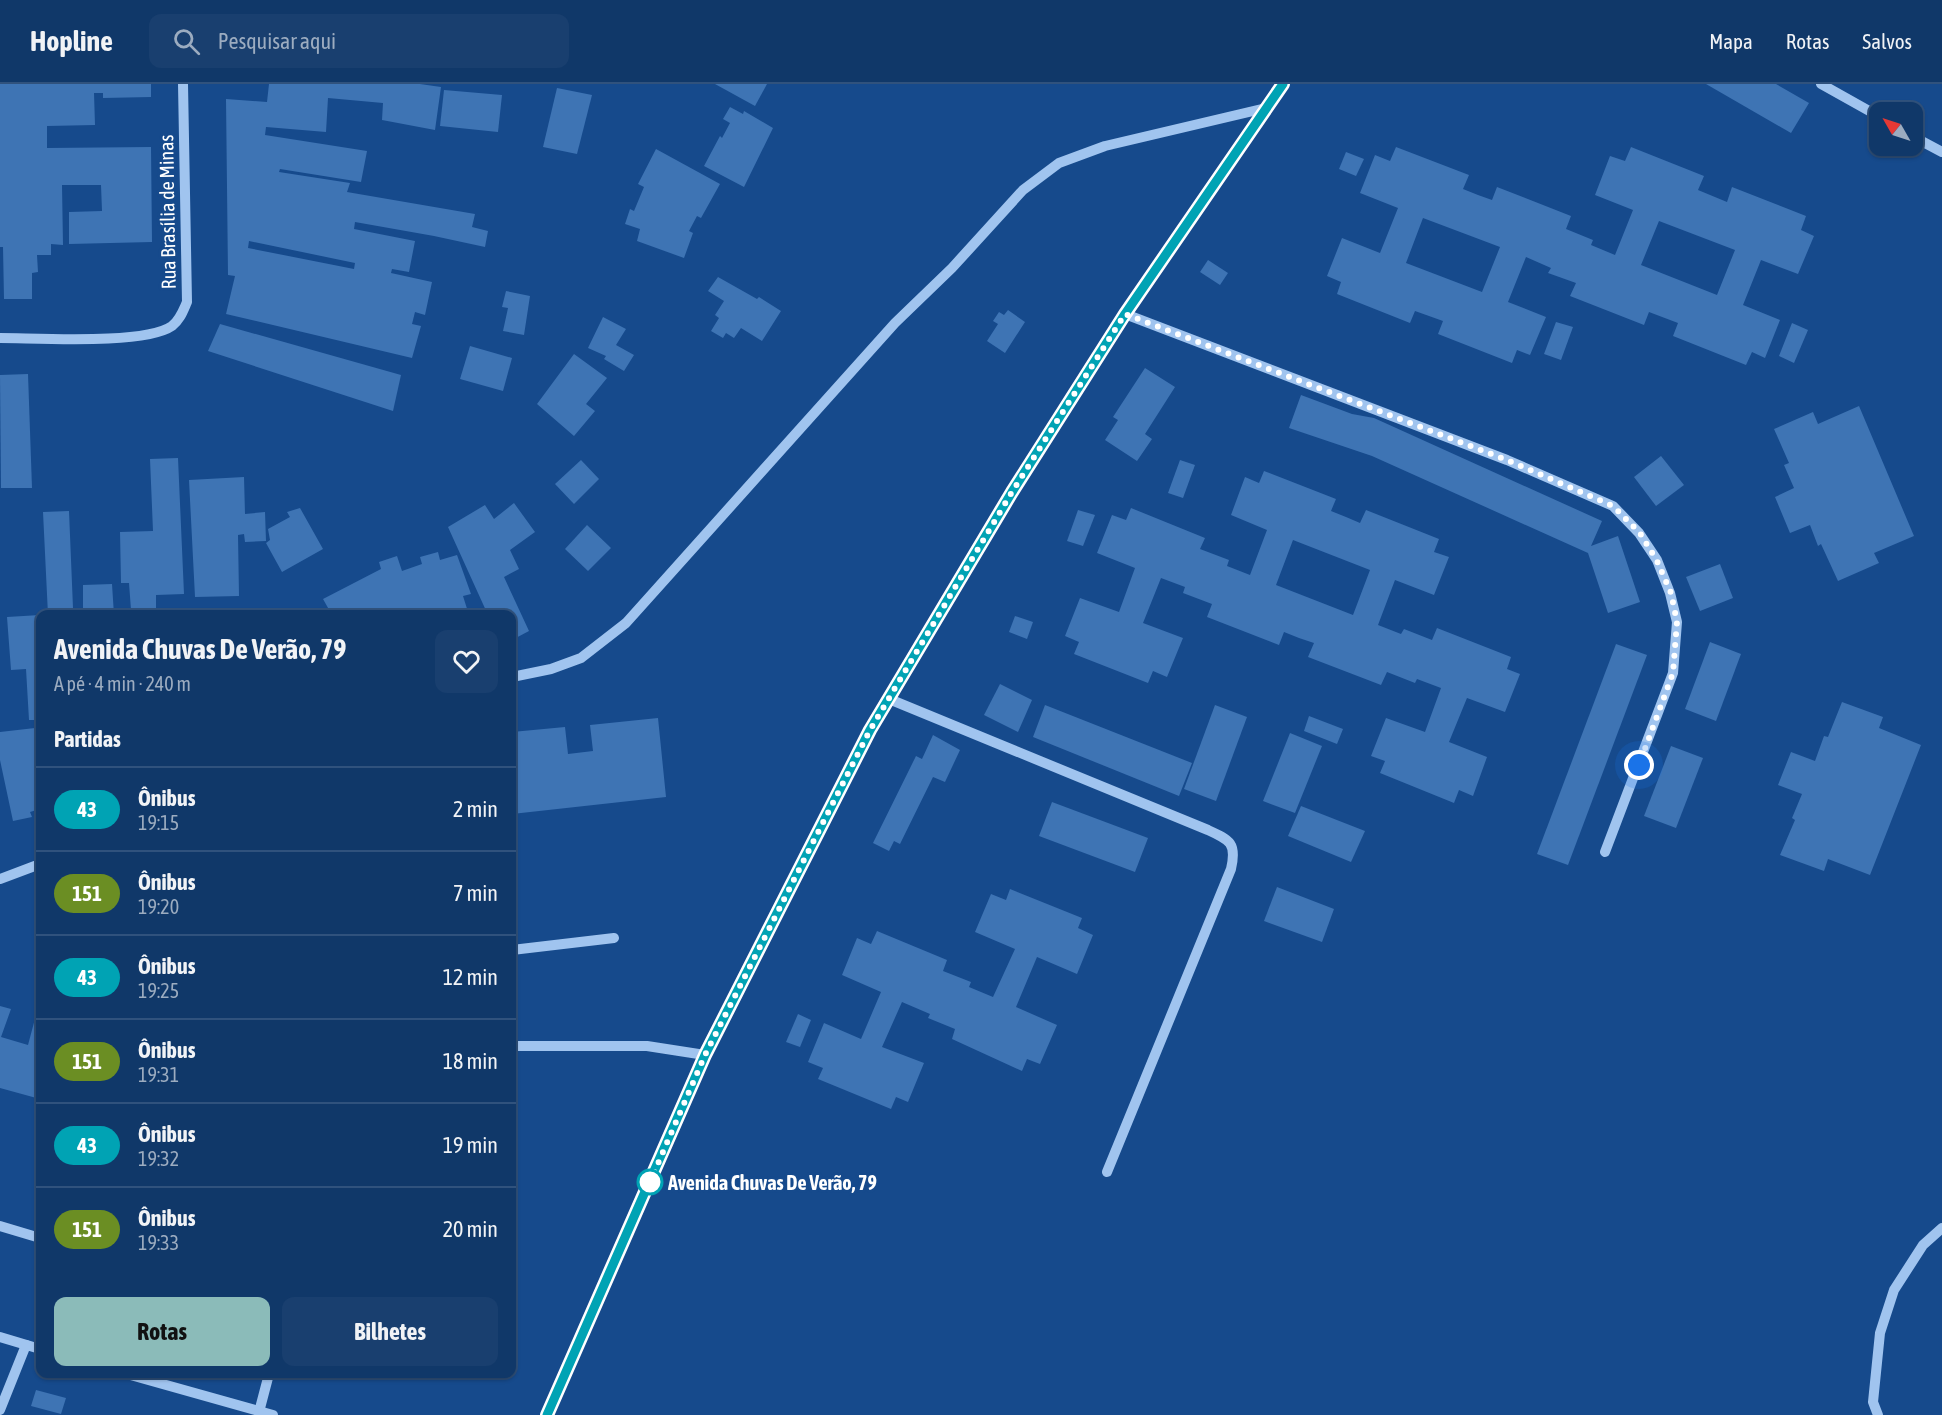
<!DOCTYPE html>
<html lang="pt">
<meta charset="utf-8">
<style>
body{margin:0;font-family:"Asap Condensed",sans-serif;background:#193f6f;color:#f1f3f6;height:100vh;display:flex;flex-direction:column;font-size:22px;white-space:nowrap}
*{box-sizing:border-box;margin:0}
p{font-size:20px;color:#9cacc0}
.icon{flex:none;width:33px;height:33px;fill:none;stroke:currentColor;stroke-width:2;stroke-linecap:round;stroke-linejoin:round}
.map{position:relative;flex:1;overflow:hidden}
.panel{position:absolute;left:36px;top:526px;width:480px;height:768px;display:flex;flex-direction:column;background:#103869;border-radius:12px;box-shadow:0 2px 4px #0004,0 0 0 2px #30527d}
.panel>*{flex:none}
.badge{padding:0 12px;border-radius:20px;font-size:21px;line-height:39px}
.needle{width:39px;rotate:309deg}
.buttons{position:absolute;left:1869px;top:18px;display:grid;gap:12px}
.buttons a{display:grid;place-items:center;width:54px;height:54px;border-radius:12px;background:#103869;box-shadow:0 2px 4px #0004,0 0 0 2px #30527d;font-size:30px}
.you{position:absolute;width:30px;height:30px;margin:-15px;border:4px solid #fff;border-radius:50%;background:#1a73e8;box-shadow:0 0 0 9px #1a73e833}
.map>.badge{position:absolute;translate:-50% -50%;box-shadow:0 0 0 3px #fff}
h2{padding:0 18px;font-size:22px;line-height:54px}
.round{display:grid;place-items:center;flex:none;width:63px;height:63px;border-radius:12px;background:#193f6f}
.headline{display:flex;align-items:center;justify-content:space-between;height:102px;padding:0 18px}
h1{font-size:28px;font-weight:700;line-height:45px}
.button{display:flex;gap:12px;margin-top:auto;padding:12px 18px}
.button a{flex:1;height:69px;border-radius:12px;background:#8bbbb9;color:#111;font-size:24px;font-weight:700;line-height:69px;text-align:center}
.button a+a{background:#193f6f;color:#f1f3f6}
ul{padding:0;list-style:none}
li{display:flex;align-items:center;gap:18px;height:84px;padding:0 18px;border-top:2px solid #30527d}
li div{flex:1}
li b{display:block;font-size:22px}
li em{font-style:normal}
li .badge{min-width:66px;font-weight:700;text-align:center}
header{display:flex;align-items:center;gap:36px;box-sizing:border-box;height:84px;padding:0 30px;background:#103869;border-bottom:2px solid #30527d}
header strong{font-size:28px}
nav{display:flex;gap:33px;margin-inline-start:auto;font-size:21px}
.search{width:420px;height:54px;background:#193f6f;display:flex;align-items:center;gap:15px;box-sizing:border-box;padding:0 21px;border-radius:12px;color:#9cacc0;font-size:22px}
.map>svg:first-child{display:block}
</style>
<header>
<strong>Hopline</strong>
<div class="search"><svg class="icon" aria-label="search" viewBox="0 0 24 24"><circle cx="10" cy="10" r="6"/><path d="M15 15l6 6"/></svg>Pesquisar aqui</div>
<nav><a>Mapa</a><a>Rotas</a><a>Salvos</a></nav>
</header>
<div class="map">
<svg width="1942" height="1331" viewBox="0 0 1942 1331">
<rect width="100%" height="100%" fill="#164a8c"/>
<g fill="#3e74b4" fill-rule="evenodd">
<path d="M0,0H151V13L103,14V9H94L95,41L47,42V64L151,63L152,158L69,160V128L102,127L101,101H62L63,161L51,160V171H37L38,188L32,189V215H4L3,163H0Z"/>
<path d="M269,0H420L441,3L435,46L382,36L383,19L328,14L326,48L266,43L265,51L367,67L361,98L280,85L279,88L350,99L347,108L475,130L472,143L488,147L485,163L434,152L355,138L354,145L415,157L409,188L392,185L391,189L432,198L425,231L415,228L412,240L421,242L412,274L226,230L235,192L228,191L226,15L267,18ZM249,157L355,179L354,185L248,164Z"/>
<path d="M715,0H767L755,22Z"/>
<path d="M1706,0H1776L1809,19L1791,49Z"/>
<path d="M557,4L592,11L577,70L543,63Z"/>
<path d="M444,6L502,11L498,48L440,42Z"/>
<path d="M730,23L743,30L744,27L773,44L744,103L704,82L720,52L722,54L730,39L723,35Z"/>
<path d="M1396,63L1469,91L1463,105L1478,111L1492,116L1497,103L1571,132L1566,145L1593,156L1591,161L1615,171L1633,126L1595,111L1610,72L1625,77L1631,63L1704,92L1698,106L1727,118L1732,103L1806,132L1801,146L1814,152L1798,190L1761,176L1743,221L1780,236L1765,274L1752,268L1746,281L1673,252L1678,239L1649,228L1644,241L1570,212L1576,199L1548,189L1551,184L1526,173L1508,218L1546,233L1530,271L1517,266L1512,279L1438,250L1443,237L1415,227L1410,239L1337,210L1341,198L1327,192L1342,154L1380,169L1398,124L1360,109L1375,71L1390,77ZM1423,134L1500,163L1482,208L1406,179ZM1659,137L1735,166L1717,211L1641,181Z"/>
<path d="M656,65L720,100L701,134L697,132L689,147L693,149L684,174L637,157L640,145L625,140L630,125L634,127L644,103L638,100Z"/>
<path d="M1346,68L1364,75L1356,92L1339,85Z"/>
<path d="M1208,176L1228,189L1220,201L1200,188Z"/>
<path d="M718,193L757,215L759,213L781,227L762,257L741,244L734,254L726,249L723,254L711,247L719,234L715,231L724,217L708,207Z"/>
<path d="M506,207L530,212L524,251L503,247L508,224L502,223Z"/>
<path d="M1008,226L1025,238L1005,269L987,257L998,240L993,237L999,228L1004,231Z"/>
<path d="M603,233L626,245L616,261L634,271L624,287L604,275L606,272L588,264Z"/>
<path d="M1556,238L1573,243L1561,276L1544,270Z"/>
<path d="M1792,239L1808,246L1794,279L1779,272Z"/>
<path d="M220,240L401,291L393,327L208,267Z"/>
<path d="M470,262L512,274L503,307L460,295Z"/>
<path d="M574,270L607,294L586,320L595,327L574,352L537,320Z"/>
<path d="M1145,284L1175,303L1145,350L1152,355L1137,377L1105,356L1118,336L1113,333Z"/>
<path d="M28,290L32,404H1L0,291Z"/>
<path d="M1301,311L1352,330L1374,334L1602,437L1591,462L1618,452L1640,518L1608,529L1588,469L1372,372L1289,344Z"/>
<path d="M1859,322L1914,452L1874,469L1879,479L1838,497L1821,460L1818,462L1810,441L1790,449L1775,413L1794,404L1784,381L1789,379L1774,345L1813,328L1818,340Z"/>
<path d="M1661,372L1684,401L1656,422L1634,393Z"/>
<path d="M178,374L184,510L156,511V525L131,526L129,499H121L120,448L153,447L150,375Z"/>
<path d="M581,376L599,395L574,420L555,400Z"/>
<path d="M1180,376L1195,381L1183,414L1168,409Z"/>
<path d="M1264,387L1336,415L1331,427L1346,433L1360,439L1366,426L1439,455L1434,468L1449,473L1434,511L1395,496L1378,541L1401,550L1404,545L1432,556L1437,544L1511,573L1507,585L1520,590L1505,628L1467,614L1449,658L1487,673L1473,712L1459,706L1454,719L1380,689L1385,677L1371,672L1386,634L1425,648L1441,604L1417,595L1415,599L1387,588L1381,601L1308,573L1314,559L1299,554L1284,548L1279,561L1207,533L1212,520L1183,509L1185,503L1161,494L1143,539L1183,554L1167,593L1153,587L1148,599L1074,570L1079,558L1065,552L1080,514L1119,528L1135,484L1097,469L1112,431L1126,436L1131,424L1205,454L1200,465L1229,476L1227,482L1250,491L1267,446L1231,431L1245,393L1259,399ZM1293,456L1370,486L1353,531L1276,501Z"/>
<path d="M244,393L245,430L265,428L266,457L245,458L244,450L238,451L239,512L195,513L189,396Z"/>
<path d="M514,419L535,448L510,466L519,485L504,493L529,547L512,556V531H488L448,443L485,421L494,435Z"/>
<path d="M300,424L323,465L282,488L266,459L270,456L268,445L290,433L287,428Z"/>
<path d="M1078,426L1095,431L1083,462L1067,457Z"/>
<path d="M69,427L73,524H83V501L112,500L114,531H48L43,428Z"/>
<path d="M587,441L611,464L588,487L565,465Z"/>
<path d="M438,468L440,476L457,471L471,510L463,512L469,531H355L353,526L332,531L323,515L381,485L379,478L397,472L402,487L422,480L420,473Z"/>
<path d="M1720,480L1733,514L1700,527L1686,493Z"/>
<path d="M40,531V636H29L26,585L11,586L7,533Z"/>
<path d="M1015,532L1033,538L1027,555L1009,548Z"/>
<path d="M1710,558L1741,570L1716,637L1685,625Z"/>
<path d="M1616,560L1647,571L1568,781L1537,770Z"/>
<path d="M1000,600L1032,616L1018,648L984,631Z"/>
<path d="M1842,618L1883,633L1879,644L1921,661L1870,791L1828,775L1824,787L1780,771L1795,736L1792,734L1802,710L1778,701L1791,668L1815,677L1824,652L1828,653Z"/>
<path d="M1045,621L1192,679L1179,712L1033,653Z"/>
<path d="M1215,621L1247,633L1216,717L1184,705Z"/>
<path d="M1309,632L1343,645L1337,660L1304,647Z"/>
<path d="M658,634L666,713L512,730V648L565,643L568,670L593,667L590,641Z"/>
<path d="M35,644L38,658H40V725L30,728L32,733L13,737L0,676V648Z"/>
<path d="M1290,649L1322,662L1295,729L1263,717Z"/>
<path d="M933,651L960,666L945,698L933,693L900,760L894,757L889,767L873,759L916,672L922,675Z"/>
<path d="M1671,662L1703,674L1676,744L1644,732Z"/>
<path d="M1052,718L1148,754L1135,788L1039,752Z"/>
<path d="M1301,722L1365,747L1351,778L1288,752Z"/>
<path d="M1277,803L1334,825L1322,858L1264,837Z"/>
<path d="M1010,805L1082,834L1078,844L1093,851L1077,890L1037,873L1016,923L1057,941L1040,980L1027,975L1022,987L952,955L955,945L928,934L930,930L902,918L882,963L924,979L908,1018L896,1013L891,1025L818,995L823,984L808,978L824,939L861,955L881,908L842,891L857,854L871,860L877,847L947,876L943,887L971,898L969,903L993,913L1015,865L975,848L991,810L1006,816Z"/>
<path d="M0,922L11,925L1,953L28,961L36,931L40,933V1015L0,1004Z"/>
<path d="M798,930L811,936L800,963L786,958Z"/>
<path d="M36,1306L66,1314L61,1330L31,1322Z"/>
</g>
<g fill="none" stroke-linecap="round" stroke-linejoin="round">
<g stroke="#a0c4ef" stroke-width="10">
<path d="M1821,0L1880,33"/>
<path d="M1912,52L1942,68"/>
<path d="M1125,230L1507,376L1613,422L1639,449L1657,476L1670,509L1677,538L1673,589L1605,768"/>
<path d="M0,254C37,254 145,261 172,242C180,236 183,227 187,218L183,0"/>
<path d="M512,593L551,585L581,574L626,539L895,239L952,184L1023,106L1059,79L1105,62L1266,24"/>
<path d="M889,615L1208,746C1230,756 1237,759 1231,785L1107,1088"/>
<path d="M0,795L40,780"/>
<path d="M512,866L614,854"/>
<path d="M512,962H647L705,971"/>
<path d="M0,1142L40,1154"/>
<path d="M0,1253L40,1265"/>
<path d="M127,1290L273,1331"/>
<path d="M0,1326L26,1261"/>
<path d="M261,1331L259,1328L269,1290"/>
<path d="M547,1331L705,971L870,647L1012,408L1125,230L1283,0"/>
<path d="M1878,1331L1873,1318L1880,1249L1894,1206L1923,1161L1942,1144"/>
</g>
</g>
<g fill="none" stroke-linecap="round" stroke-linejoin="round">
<defs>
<path id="line" d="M547,1331L705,971L870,646L1012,408L1125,230L1283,0"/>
</defs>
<use href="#line" stroke="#fff" stroke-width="14"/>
<use href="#line" stroke="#00a3b4" stroke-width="9"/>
<path stroke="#fff" stroke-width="6" stroke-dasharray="0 10.8" d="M650,1098L705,971L870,646L1012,408L1125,230L1507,376L1613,422L1640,449L1657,477L1671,509L1677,538L1673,589L1639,681"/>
</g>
<circle fill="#fff" stroke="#00a3b4" stroke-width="3" cx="650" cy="1098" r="12"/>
<g text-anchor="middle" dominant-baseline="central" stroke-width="6" stroke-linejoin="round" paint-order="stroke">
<g font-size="20" fill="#fff" stroke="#164a8c">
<text transform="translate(167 128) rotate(-91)">Rua Brasília de Minas</text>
</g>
<g font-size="20" font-weight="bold" fill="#fff" stroke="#164a8c" text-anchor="start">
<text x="668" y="1098">Avenida Chuvas De Verão, 79</text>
</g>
</g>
</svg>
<div class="buttons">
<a><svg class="needle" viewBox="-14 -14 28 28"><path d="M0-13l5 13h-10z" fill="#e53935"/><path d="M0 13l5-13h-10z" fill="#9cacc0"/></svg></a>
</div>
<div class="you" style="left:1639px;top:681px"></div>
<section class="panel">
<div class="headline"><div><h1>Avenida Chuvas De Verão, 79</h1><p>A pé · 4 min · 240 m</p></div><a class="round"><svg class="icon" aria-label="heart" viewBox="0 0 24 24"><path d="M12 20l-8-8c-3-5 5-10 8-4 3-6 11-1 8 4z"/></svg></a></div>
<h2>Partidas</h2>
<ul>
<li><span class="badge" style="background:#00a3b4;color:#fff">43</span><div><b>Ônibus</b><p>19:15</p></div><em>2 min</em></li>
<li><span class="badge" style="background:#6b8e23;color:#fff">151</span><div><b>Ônibus</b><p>19:20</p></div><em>7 min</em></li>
<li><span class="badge" style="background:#00a3b4;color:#fff">43</span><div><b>Ônibus</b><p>19:25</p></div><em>12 min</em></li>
<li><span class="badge" style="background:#6b8e23;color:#fff">151</span><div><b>Ônibus</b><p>19:31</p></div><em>18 min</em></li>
<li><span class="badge" style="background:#00a3b4;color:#fff">43</span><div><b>Ônibus</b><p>19:32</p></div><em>19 min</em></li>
<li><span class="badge" style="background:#6b8e23;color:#fff">151</span><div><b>Ônibus</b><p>19:33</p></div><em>20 min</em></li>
</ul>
<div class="button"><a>Rotas</a><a>Bilhetes</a></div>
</section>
</div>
